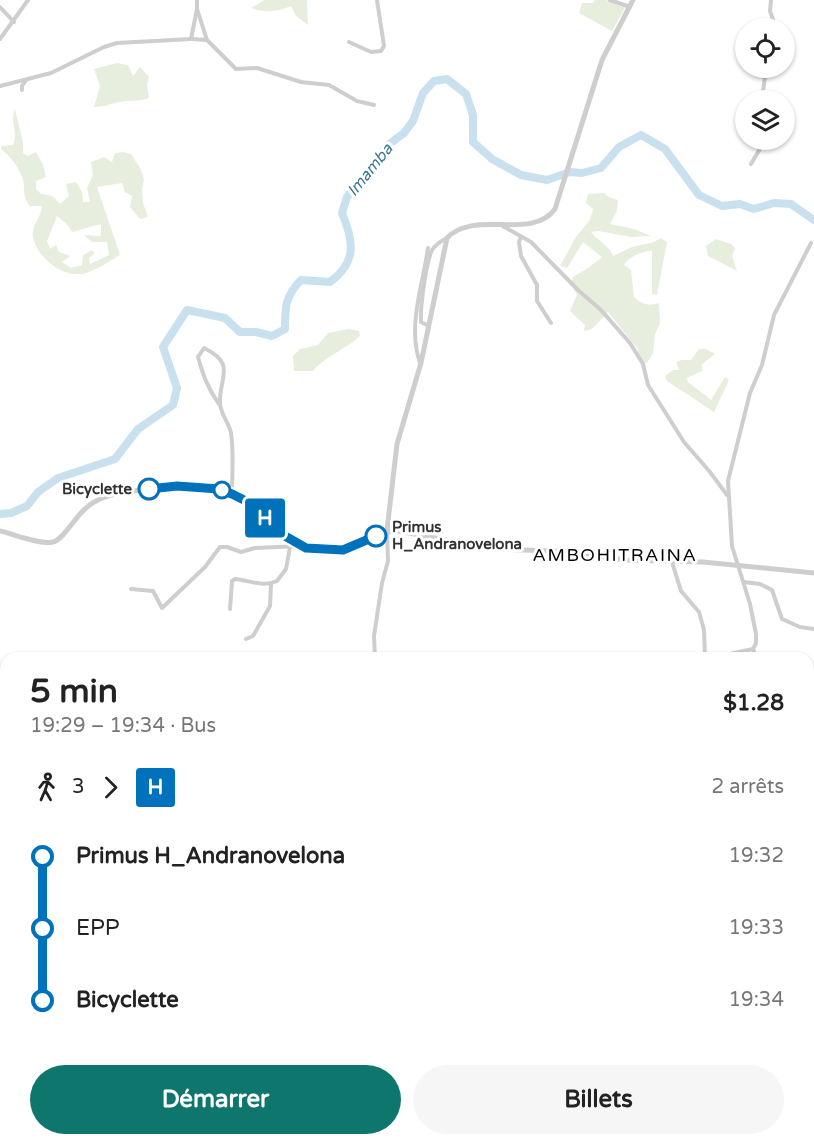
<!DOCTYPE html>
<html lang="fr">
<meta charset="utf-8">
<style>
body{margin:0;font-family:"Varela Round",sans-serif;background:#f6f6f6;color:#222;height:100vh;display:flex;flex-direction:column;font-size:22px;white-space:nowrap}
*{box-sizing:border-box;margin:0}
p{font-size:20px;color:#767676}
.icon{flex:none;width:33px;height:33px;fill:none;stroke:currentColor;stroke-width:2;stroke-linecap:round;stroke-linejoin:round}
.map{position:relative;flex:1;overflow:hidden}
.side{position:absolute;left:0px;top:652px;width:814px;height:494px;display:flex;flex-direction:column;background:#fff;border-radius:18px 18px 0 0;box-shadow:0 2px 4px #0004}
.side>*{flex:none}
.badge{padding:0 12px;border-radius:4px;font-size:21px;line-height:39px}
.controls{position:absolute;left:735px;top:18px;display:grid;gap:12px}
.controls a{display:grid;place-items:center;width:60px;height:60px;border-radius:50%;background:#fff;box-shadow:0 2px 4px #0004;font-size:30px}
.map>.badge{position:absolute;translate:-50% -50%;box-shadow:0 0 0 3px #fff}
.legs{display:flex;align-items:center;gap:9px;height:66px;padding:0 30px;font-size:20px}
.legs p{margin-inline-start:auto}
.overview{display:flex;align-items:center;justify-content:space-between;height:102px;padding:0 30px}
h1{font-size:33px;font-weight:800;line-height:45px}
.button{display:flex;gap:12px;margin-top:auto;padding:12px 30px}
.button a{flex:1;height:69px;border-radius:36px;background:#0f766e;color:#fff;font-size:24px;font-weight:800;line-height:69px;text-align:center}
.button a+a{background:#f6f6f6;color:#222}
ul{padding:0 30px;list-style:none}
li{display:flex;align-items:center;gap:21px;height:72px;font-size:22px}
li i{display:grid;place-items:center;width:9px;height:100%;margin:0 8px;background:currentColor}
li i::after{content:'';width:15px;height:15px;margin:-8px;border:4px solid;border-radius:50%;background:#fff}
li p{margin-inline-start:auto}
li:first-child i{background:linear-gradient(#0000 50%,currentColor 0)}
li:last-child i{background:linear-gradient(currentColor 50%,#0000 0)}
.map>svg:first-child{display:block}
</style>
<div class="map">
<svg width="814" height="1145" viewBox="0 0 814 1145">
<rect width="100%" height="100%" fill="#fff"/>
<g fill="#e7eede" fill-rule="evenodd">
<path d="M264,0H307L308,25L296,16L291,6C277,12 266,13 251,8Z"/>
<path d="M595,0H606L625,8L612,31L579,13L582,3H593Z"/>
<path d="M117,63L128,65L133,76L140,67L149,77L147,85L149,98C139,102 129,100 119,102C110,104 104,107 94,107L100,86L94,69Z"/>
<path d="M15,109L23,143V153L28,156L36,152L43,165L46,177L36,181V189L41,194L52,196L60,204L69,196L66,184L76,182L82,192L83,202H90L87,188L93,175L91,162L104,157L112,162L115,153L123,152L131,154L140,168L144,179L142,189L143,203L148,217L140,219L130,207L132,196L125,192L122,183L97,187L120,255C110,261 98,269 86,273C65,280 37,258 33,237C31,225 41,218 42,206H30C20,192 27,189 22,177C18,166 10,156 1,149V146L13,145C19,131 9,124 15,109ZM57,216L67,224L72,232L101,224V236L84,235L92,242H107L109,255L90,264L89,258L95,253L92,250L83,255L82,265L71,268L62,262L70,256L59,252L56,245L50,249L47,241Z"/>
<path d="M604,193L609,197L618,200L617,211L610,224L634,229L651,236L632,237L598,231L591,232C598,241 610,246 613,256L632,247L654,242L661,238L667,242L657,295L652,294V250C641,253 630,255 624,265L631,270L634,297C643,305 648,306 659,303L660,323L655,334L653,353L647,363L641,361L637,348L608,312L592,329L584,331L585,325L570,311L577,295L571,284L573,277L588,268L602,257L583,242L567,268L560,266L576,237L590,220L593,209L586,203L588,194Z"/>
<path d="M716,239L731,244L735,248L732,256L737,271L708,256L706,246Z"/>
<path d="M349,329L359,331L360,336C346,349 323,358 313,371H294L293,356L300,349L318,345L328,333Z"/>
<path d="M699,349H706L715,354L702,364V371L687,378L688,382L711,400L725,377L729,380L714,412L667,381L665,376L673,370H679L676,362L682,360H691Z"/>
<path d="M0,899L6,903V937L0,939Z"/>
<path d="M6,980V1012L0,1013V982H5Z"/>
</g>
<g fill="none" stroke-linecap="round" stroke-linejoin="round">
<path stroke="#c9e1ef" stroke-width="8" d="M0,514L11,513L27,506L38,492L58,478L115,459L138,429L173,405L177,388L163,347L187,310L225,318L240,332H256L272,336L285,329C285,308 285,296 301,280L330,282C357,262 354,242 342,213L347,197L388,145L404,133L413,121L423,93L434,81L447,79L466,94L473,115V142L492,159L521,175L547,180L570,172L582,173L601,168L619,147L641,135L665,149L699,195L722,206L740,204L754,209L774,203L791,204L814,220"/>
<g stroke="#cecece" stroke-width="4">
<path d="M197,0V9L207,40L236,69L257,68L301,82L329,85L357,101L374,105"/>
<path d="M610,0L630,7"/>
<path d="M771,0L770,11L776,28"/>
<path d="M0,7L14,22"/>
<path d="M0,39L28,0"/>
<path d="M192,39L207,40"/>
<path d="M349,42L371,52L381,51L384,46L377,0"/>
<path d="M0,86L51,73L104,47L117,43L191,39L197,9"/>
<path d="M22,90V86L26,80"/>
<path d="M762,100L766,68"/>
<path d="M751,164L761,147L762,140"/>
<path d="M501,225L531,242L578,290L601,310L630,343L643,364L648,385L684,442L710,472L727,495"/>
<path d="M521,237L519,242L521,256L537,285V301L551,323"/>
<path d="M429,326L421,322C420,307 426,263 432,250C436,244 441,241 447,238"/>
<path d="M420,363C407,326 423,285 428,248"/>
<path d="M219,404C208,389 203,375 198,357L204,348C237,364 219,377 220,403C220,413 229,423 231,433C234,451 232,476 232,494"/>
<path d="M672,562L681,591L699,612L704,630L705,658"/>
<path d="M744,582L760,584L772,590L782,619L800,627L814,629"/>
<path d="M131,589L153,591L162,608L205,567L220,547H227L241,552L255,548L301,546"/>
<path d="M230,609L232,581L235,579C249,580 263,588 277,581L286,569L290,547"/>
<path d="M246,639L253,636L270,606L271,584"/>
<path d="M375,658L374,636L382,583L388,561L387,531"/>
<path d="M711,658L753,649"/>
<path d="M757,658L753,649L756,643V634L750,604L732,546L728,481L750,393L762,365L774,315L811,243"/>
<path d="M0,671L6,668"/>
<path d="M0,890L6,895"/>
<path d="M0,1090L6,1089"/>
<path d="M808,1131L814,1138"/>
<path d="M296,1140V1145"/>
<path d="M309,1140L311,1145"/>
<path d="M477,1140V1145"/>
<path d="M770,1140L773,1145"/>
<path d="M69,1145L70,1140"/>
<path d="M784,1145L791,1140"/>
</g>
<g stroke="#cecece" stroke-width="5">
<path d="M387,530L397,444L421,363L447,238C474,209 532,241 555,209L602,60L633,0"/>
<path d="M0,531C14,534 40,545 53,542C63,540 76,516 85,509C95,499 112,494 126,492C173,485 223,479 260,513C272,524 291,545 307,548C326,552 347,550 365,543C377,537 384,530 398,531L493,549L555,551L625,560L703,562L814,573"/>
</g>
</g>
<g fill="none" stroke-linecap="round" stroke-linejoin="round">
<defs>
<path id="line-1" d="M149,489L177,486L219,489L232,494L246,501L285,536L306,548L343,550L376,536"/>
</defs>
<use href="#line-1" stroke="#fff" stroke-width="14"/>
<use href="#line-1" stroke="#0072bc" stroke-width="9"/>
</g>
<g fill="#fff" stroke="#0072bc" stroke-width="3">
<circle cx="149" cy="489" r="10"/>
<circle cx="222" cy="490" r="8"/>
<circle cx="376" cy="536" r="10"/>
</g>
<g text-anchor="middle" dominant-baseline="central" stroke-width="6" stroke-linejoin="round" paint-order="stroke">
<g font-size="15" font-weight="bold" fill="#313131" stroke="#fff" text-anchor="end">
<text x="132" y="489">Bicyclette</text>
<text x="392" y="527" text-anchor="start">Primus<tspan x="392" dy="17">H_Andranovelona</tspan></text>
</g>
<g font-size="16" font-style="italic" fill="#37759a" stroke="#fff">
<text transform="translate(370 170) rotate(-51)">Imamba</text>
</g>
<g font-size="18" letter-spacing="1.5" fill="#000" stroke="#fff">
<text x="615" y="555">AMBOHITRAINA</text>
</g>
</g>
</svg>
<div class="controls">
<a><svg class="icon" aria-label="locate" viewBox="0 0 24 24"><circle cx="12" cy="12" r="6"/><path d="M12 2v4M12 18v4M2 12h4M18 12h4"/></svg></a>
<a><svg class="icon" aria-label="layers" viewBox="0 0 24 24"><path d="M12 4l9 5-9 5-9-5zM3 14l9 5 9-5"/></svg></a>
</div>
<b class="badge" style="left:265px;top:518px;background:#0072bc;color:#fff">H</b>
<section class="side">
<div class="overview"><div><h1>5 min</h1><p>19:29 – 19:34 · Bus</p></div><b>$1.28</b></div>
<div class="legs"><svg class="icon" aria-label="walk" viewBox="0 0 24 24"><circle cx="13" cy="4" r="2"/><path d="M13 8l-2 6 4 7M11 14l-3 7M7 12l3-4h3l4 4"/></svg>3<svg class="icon" aria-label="forward" viewBox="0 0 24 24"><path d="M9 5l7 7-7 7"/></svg><b class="badge" style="background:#0072bc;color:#fff">H</b><p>2 arrêts</p></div>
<ul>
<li><i style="color:#0072bc"></i><b>Primus H_Andranovelona</b><p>19:32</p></li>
<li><i style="color:#0072bc"></i><span>EPP</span><p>19:33</p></li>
<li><i style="color:#0072bc"></i><b>Bicyclette</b><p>19:34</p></li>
</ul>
<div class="button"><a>Démarrer</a><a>Billets</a></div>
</section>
</div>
